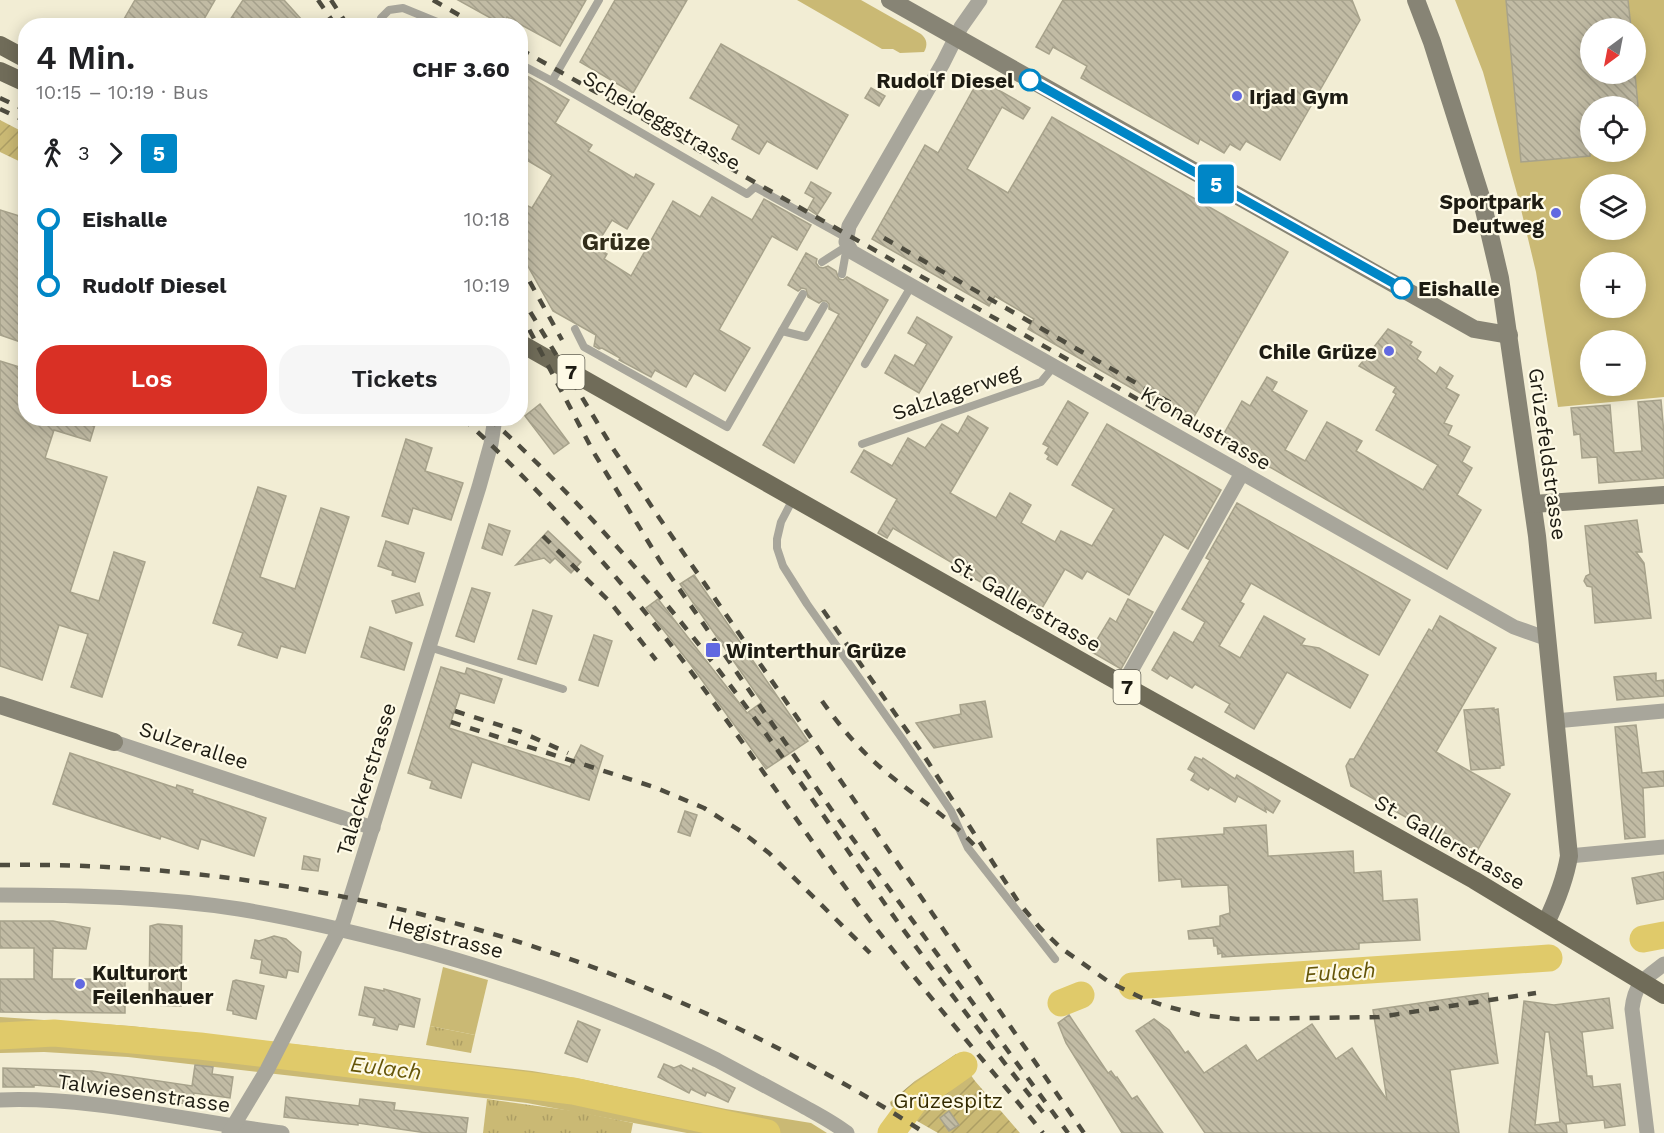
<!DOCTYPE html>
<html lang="de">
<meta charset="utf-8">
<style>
body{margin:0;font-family:"Work Sans",sans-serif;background:#f6f6f6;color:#202124;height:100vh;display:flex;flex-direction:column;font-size:22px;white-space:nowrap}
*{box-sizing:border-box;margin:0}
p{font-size:20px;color:#757577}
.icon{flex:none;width:33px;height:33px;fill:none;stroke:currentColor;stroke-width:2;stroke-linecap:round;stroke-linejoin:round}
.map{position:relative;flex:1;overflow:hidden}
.drawer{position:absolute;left:18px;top:18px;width:510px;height:408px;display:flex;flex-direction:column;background:#fff;border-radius:24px;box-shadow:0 3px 15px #0003}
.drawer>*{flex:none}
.badge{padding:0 12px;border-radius:4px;font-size:21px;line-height:39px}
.needle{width:39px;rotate:212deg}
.fabs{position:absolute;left:1580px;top:18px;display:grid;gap:12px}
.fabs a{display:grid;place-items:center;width:66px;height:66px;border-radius:50%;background:#fff;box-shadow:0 3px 15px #0003;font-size:30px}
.map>.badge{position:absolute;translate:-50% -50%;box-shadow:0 0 0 3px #fff}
.legs{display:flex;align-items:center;gap:9px;height:66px;padding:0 18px;font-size:20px}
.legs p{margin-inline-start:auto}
.headline{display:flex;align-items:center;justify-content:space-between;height:102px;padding:0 18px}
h1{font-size:33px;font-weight:600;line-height:45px}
.primary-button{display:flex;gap:12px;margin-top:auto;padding:12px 18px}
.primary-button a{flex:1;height:69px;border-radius:24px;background:#d93025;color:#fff;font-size:24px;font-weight:600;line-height:69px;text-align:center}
.primary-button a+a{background:#f6f6f6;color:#202124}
ul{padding:0 18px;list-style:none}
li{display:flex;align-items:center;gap:21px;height:66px;font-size:22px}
li i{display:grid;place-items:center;width:9px;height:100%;margin:0 8px;background:currentColor}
li i::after{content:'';width:15px;height:15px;margin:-8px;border:4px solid;border-radius:50%;background:#fff}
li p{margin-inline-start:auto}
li:first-child i{background:linear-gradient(#0000 50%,currentColor 0)}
li:last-child i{background:linear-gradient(currentColor 50%,#0000 0)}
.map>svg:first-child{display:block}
</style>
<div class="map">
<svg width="1664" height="1133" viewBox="0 0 1664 1133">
<defs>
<pattern id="park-tufts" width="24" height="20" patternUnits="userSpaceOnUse" patternTransform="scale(1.5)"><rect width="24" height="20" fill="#cab974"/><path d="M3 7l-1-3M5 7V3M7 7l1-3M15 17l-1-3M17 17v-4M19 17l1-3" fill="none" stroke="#ad9e64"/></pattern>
<pattern id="garden-furrows" width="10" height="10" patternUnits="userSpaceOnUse" patternTransform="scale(1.5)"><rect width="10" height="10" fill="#cab974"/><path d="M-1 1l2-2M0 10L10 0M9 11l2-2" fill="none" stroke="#ad9e64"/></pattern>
<pattern id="building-back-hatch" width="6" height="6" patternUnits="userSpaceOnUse" patternTransform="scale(1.5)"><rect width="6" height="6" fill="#c1bba4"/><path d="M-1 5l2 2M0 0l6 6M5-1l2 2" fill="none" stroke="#a5a08c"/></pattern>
</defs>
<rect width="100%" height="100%" fill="#f2edd4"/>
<g fill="#cab974" fill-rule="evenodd">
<path d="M797,0H861L921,34C927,39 928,45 924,52L900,53L893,49H882Z"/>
<path d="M1455,0H1664V397L1558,407L1536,272L1518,197L1483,72ZM1590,28H1635V74H1590ZM1590,106H1635V152H1590ZM1590,184H1635V230H1590ZM1590,262H1635V308H1590ZM1590,340H1635V386H1590Z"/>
<path d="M443,967L488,980L475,1035L430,1026Z"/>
<path d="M0,1017L131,1026L532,1071L581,1079L726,1109L811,1123L827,1133H687L527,1103L128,1057L44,1052L0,1053Z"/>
</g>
<g fill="url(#park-tufts)">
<path d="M430,1026L475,1035L471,1053L426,1045Z"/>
<path d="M487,1099L574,1111L633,1123L631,1133H483Z"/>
</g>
<g fill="url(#garden-furrows)">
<path d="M0,120L25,133V164L0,152Z"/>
<path d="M956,1054L975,1081L1020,1133H938L891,1106L890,1102L915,1081Z"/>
</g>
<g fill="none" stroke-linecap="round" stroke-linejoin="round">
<g stroke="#e0ca6a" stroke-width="27">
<path d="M1643,939L1664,935"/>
<path d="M1132,986L1549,958"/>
<path d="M1061,1003L1081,995"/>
<path d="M0,1036L54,1033L200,1046L573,1091L767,1133"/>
<path d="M891,1133L916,1099L964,1065"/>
</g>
</g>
<g fill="url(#building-back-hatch)" stroke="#a7a28b" stroke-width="1.5" fill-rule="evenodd">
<path d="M135,0H215L200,26H120Z"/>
<path d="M243,0H284L302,20L296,26H226Z"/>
<path d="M458,0H586L560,46L507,17L503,25Z"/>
<path d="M615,0H687L633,93L580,62Z"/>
<path d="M1063,0H1352L1360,20L1280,160L1246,141L1240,150L1230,144L1224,153L1200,139L1198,144L1081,78L1087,66L1053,47L1049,54L1036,47Z"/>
<path d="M1506,0H1628L1631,28H1590V74H1635L1638,106H1590V156L1521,162Z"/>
<path d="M721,44L848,115L817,169L767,141L759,154L732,139L739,125L690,98Z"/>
<path d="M520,72L569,100L555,123L592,145L588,151L634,178L636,174L654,184L627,229L612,220L595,247L607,254L604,259L631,276L673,201L700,217L712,197L752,220L764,199L811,225L797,250L772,236L719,330L750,348L725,391L694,373L686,387L655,370L651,377L619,360L620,358L602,348L599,349L594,346L596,335L553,311L520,252V202L532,208L552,175L520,156Z"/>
<path d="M979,79L1030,108L1023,119L1002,107L967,169L1008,193L1052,117L1288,252L1191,422L1028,329L1034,319L995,296L989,306L872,239L925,145L938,153Z"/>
<path d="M871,88L885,96L879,106L865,98Z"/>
<path d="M811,182L831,193L817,215L808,209L814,198L805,193Z"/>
<path d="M0,210L26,218V344L0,335Z"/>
<path d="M806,253L817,259L816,263L819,267L823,268L828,266L836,271L839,279L843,280L847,277L888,300L794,463L763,445L839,314L829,309V304L826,301H822L819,303L808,297L806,289L802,288L798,291L788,285Z"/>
<path d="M917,317L952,337L919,393L885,373L895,355L914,366L927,344L908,333Z"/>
<path d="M1388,329L1412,342L1410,345L1421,352L1417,359L1436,374L1440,367L1453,376L1446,388L1459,395L1444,423L1452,426L1448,435L1470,447L1462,462L1472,468L1457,495L1481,510L1447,569L1221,439L1242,401L1250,406L1267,377L1277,382L1272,391L1307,411L1285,450L1305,461L1327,422L1362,441L1356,451L1423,490L1438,465L1376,430L1396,394L1393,392L1396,387L1359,366Z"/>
<path d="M0,361L26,369V418H97L90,441L54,430L45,458L107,477L70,592L99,601L114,552L145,562L102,697L71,687L88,634L59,625L42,680L0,666Z"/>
<path d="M1661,400L1664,434V478L1599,483L1597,457L1582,458L1580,434L1574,435L1571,408L1610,405L1614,453L1642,451L1638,402Z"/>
<path d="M1068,401L1088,413L1057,465L1047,459L1049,456L1045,453L1049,447L1043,444Z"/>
<path d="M540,404L569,443L554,454L525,416Z"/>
<path d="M968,416L988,428L950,493L996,518L1010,493L1031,505L1021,523L1055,542L1061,531L1092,546L1114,509L1072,485L1107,424L1221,490L1188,549L1164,534L1129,595L1087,571L1082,579L1065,569L1038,615L965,573L963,576L953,571L956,565L893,528L887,538L878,533L897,499L851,472L864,450L892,466L908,438L925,448L942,424L958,434Z"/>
<path d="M406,439L432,448L425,471L463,483L451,520L413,508L408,524L382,516Z"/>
<path d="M258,487L286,496L260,577L295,589L321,508L349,517L305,653L281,646L277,658L238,645L243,633L213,623Z"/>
<path d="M1237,503L1410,600L1379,655L1251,583L1240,602L1244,604L1219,646L1240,658L1264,616L1305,639L1301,645L1319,648L1368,675L1350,708L1287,672L1254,729L1225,712L1230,704L1195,684L1192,688L1170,675L1167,679L1152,670L1174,632L1193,643L1205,622L1182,609L1210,560L1206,558Z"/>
<path d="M1637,520L1642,552H1636L1644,563L1651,618L1595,623L1592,587L1587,586L1584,581L1586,576L1590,574L1585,526Z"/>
<path d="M489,524L510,531L502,555L482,548Z"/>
<path d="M548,531L581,562L571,573L555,558L550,563L544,558L516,565Z"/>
<path d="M386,541L424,553L415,582L392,575L393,571L378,566Z"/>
<path d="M694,575L808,741L766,769L691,665L646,608L658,599L747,713L762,702L680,584Z"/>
<path d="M472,588L490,593L474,642L456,636Z"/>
<path d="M419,593L423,605L396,613L392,601Z"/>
<path d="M1128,599L1153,612L1121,669L1090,651L1110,618L1116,622Z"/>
<path d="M533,610L552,616L536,664L518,659Z"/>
<path d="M1440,616L1496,648L1436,752L1510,794L1474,856L1351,786L1346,766L1350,759H1354L1429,629L1432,631Z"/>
<path d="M370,627L412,643L404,670L361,657Z"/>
<path d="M594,635L612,641L598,686L579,680Z"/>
<path d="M441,667L465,674L467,668L502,679L494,703L460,693L449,728L570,767L581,745L603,756L589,800L472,762L461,798L430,788L432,781L408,773Z"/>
<path d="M1656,673V681L1664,680V696L1617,700L1614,677Z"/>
<path d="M985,701L992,737L934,748L916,723L961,714L960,705Z"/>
<path d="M1494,708V710L1498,709L1504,765L1500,766V768L1471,770L1464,710Z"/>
<path d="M1636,725L1642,773L1664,771V786L1643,788L1645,837L1625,839L1615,727Z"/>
<path d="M70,753L176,788L177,785L193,790L192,793L266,818L254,856L201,839L198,849L161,836L160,839L53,804Z"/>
<path d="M1195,757L1202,760L1203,758L1235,779L1237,775L1280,801L1273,813L1265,808L1266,812L1238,796L1235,802L1210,787L1208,790L1191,780L1195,773L1188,769Z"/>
<path d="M685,811L697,815L690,836L678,832Z"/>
<path d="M1266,825L1268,856L1353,851L1354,873L1381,871L1383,901L1417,899L1420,940L1359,943V949L1222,957V953L1218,954L1217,946H1214L1213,938L1189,939L1188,931L1220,926V916L1230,913L1228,885L1182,887L1181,879L1159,881L1157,839L1224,834V828Z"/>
<path d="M304,856L320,859L318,871L302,869Z"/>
<path d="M1664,872V899L1637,904L1632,878Z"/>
<path d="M0,921H53L90,928L86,949L53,948L52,979H125V1013L0,1012V979H34V948H0Z"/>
<path d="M158,924L182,926L181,1006L149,1005L150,926Z"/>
<path d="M274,936L286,939L301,952L298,972L288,970L286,978L260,973L262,960L251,958L255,940L259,941Z"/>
<path d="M236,980L264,986L256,1019L233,1014V1011L227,1010L233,981Z"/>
<path d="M365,987L384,991V989L420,999L414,1027L399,1024L397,1030L373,1025L375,1018L359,1015Z"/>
<path d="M1488,993L1498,1063L1450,1070L1459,1133H1205L1136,1031L1154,1019L1169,1030L1185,1053L1188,1051L1204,1073L1246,1045L1257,1061L1312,1024L1336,1059L1352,1048L1387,1100L1373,1010Z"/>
<path d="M1609,998L1613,1028L1582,1032L1587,1076H1592L1593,1087L1620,1084L1625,1125L1605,1128L1604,1120L1566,1124L1567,1133H1509L1524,1001L1554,1005ZM1545,1032H1549L1560,1122L1535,1125Z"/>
<path d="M1069,1015L1108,1073L1111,1071L1116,1078L1117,1077L1132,1099L1137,1096L1163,1133H1122L1066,1043L1058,1023Z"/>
<path d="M578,1021L600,1030L587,1062L565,1053Z"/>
<path d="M664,1064L674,1068L681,1065L692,1071L693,1068L735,1088L728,1102L707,1092L705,1096L691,1089L689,1093L658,1077Z"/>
<path d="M195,1065L213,1067L212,1074L233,1077L230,1098L194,1093L192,1105L161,1100L162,1094L140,1090L139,1097L109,1093V1091L72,1088L34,1085V1087H3V1068L92,1071L192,1086Z"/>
<path d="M286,1097L359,1106L360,1099L395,1103L394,1110L468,1118L466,1133H427L358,1123V1125L284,1117Z"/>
<path d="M949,1111L959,1125L949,1131L940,1118Z"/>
</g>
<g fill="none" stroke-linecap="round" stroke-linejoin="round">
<g stroke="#a8a69b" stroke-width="8">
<path d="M381,26V18L389,10L403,8L447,26"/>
<path d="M520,64L552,81L599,0"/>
<path d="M552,81L747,194L755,187L845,237"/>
<path d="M822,262L847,246"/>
<path d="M842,274L847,246"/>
<path d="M575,329L584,347L727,427L803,294"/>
<path d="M782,331L806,337L824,306"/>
<path d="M865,364L912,285"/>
<path d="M862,444L1041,382L1055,365"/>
<path d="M793,499L781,522L777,539V548L783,566L807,604L903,740L951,811L968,848L1055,959"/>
<path d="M429,647L563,689"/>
</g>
<g stroke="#a8a69b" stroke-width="15">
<path d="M980,0L961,27L943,63L849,226L846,242L852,252L1514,627L1548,639"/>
<path d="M1123,685L1242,473"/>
<path d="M1555,721L1664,711"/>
<path d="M114,742L373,828"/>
<path d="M1569,856L1664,847"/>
<path d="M0,895C80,895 161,897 239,909C295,918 349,931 403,945C512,974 616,1010 717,1060C745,1075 773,1090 801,1105C817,1114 833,1122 847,1133"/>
<path d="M0,1100C90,1096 192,1122 282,1133"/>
<path d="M229,1133L267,1070L343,922L479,487L491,444L495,418"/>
<path d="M1647,1133L1632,1009C1635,983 1644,979 1664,964"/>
</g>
<g stroke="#878475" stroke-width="18">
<path d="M890,0L1474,329L1509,335"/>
<path d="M1416,0L1432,42L1481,197L1500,278L1537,536L1569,856C1565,880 1557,900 1546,923"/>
<path d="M1533,504L1664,495"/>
<path d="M0,705L114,742"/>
</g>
<g stroke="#706c59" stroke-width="18">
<path d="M0,45L26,59"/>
<path d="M0,71L26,83"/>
<path d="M520,343L1106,675L1474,880L1664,995"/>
</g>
<g stroke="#4e4c3f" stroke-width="4.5" stroke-dasharray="10 10" stroke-linecap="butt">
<path d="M318,0L336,26"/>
<path d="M331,0L348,26"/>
<path d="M433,0L478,26"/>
<path d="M520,49L1162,413"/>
<path d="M0,98L26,110"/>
<path d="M0,109L26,121"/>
<path d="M884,238L1176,406"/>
<path d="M520,264L562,340"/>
<path d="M520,295L612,447L660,519L1084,1133"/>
<path d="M520,312L594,453L660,561L831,809L1068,1133"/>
<path d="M463,418C535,486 603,558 664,636C733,725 795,820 862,910C920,987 983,1059 1043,1133"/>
<path d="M489,418C569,490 641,570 707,655C774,741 834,832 897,921C945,987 995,1051 1046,1116"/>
<path d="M543,536L610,602L656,660"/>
<path d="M823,610L919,748L1019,903L1040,928L1061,948L1109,982L1142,998L1165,1006L1200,1015L1237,1019L1379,1017L1536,993"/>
<path d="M822,701C839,725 858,748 880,767C911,794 947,815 975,846"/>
<path d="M455,711L521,732L568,753"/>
<path d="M451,722L654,787L704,808L742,832L769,853L870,953"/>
<path d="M0,865C325,860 652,956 925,1133"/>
</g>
</g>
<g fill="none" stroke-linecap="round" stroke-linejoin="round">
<defs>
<path id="line-1" d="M1030,80L1402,288"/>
</defs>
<use href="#line-1" stroke="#fff" stroke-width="14"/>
<use href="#line-1" stroke="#0086c6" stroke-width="9"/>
</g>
<g fill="#fff" stroke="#0086c6" stroke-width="3">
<circle cx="1030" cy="80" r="10"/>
<circle cx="1402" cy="288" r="10"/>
</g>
<g fill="#6269e1" stroke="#fefae6" stroke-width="2">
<circle cx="1237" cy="96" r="6"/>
<circle cx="1556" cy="213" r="6"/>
<circle cx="1389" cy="351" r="6"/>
<rect x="705" y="642" width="16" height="16" rx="3"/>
<circle cx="80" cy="984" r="6"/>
</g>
<g text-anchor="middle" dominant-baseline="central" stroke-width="4.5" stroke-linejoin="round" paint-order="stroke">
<g fill="#fefae6" stroke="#615f52" stroke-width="1.5">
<rect x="557.5" y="355" width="27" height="34" rx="4.5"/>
<rect x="1113.5" y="670" width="27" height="34" rx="4.5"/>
</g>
<g font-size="20" font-weight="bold" fill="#1e1c13">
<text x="571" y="372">7</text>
<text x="1127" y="687">7</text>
</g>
<g font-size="21" font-weight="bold" fill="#1e1c13" stroke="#fefae6" text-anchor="end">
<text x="1014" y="80">Rudolf Diesel</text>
<text x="1418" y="288" text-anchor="start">Eishalle</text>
</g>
<g font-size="21" font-weight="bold" fill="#1e1c13" stroke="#fefae6" text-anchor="start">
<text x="1249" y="96">Irjad Gym</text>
<text x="1544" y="201" text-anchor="end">Sportpark<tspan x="1544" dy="24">Deutweg</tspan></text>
<text x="1377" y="351" text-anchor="end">Chile Grüze</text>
<text x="726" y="650">Winterthur Grüze</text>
<text x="92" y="972">Kulturort<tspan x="92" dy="24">Feilenhauer</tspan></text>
</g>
<g font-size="21" fill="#1e1c13" stroke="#fefae6">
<text transform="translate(662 120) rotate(30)">Scheideggstrasse</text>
<text transform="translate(956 392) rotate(-19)">Salzlagerweg</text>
<text transform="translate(1206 428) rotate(30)">Kronaustrasse</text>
<text transform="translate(1548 454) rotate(82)">Grüzefeldstrasse</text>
<text transform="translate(1026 604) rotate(30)">St. Gallerstrasse</text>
<text transform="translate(194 745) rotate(18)">Sulzerallee</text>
<text transform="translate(366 779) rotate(-73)">Talackerstrasse</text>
<text transform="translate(1450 842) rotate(30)">St. Gallerstrasse</text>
<text transform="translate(446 936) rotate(15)">Hegistrasse</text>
<text transform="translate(144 1093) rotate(8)">Talwiesenstrasse</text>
</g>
<g font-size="21" fill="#332a00" stroke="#fefae6">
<text x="948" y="1100">Grüzespitz</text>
</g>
<g font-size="22" font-style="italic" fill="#655509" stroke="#fefae6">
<text transform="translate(1340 972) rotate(-4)">Eulach</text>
<text transform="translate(386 1068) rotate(7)">Eulach</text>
</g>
<g font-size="24" font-weight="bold" fill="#322d1a" stroke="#fefae6">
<text x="616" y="242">Grüze</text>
</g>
</g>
</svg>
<div class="fabs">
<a><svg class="needle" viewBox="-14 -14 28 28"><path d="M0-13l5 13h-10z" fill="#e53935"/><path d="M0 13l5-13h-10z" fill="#757577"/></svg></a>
<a><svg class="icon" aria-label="locate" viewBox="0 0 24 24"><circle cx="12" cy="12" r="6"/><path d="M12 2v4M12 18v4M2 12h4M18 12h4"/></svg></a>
<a><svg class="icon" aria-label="layers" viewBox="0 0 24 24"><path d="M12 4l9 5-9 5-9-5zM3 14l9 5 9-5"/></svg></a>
<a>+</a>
<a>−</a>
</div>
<b class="badge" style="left:1216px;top:184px;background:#0086c6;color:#fff">5</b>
<section class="drawer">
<div class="headline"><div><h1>4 Min.</h1><p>10:15 – 10:19 · Bus</p></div><b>CHF 3.60</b></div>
<div class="legs"><svg class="icon" aria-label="walk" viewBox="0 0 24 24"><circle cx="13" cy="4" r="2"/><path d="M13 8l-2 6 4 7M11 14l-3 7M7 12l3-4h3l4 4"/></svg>3<svg class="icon" aria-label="forward" viewBox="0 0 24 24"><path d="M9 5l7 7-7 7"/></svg><b class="badge" style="background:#0086c6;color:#fff">5</b></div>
<ul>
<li><i style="color:#0086c6"></i><b>Eishalle</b><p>10:18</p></li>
<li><i style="color:#0086c6"></i><b>Rudolf Diesel</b><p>10:19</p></li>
</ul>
<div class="primary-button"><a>Los</a><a>Tickets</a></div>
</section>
</div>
